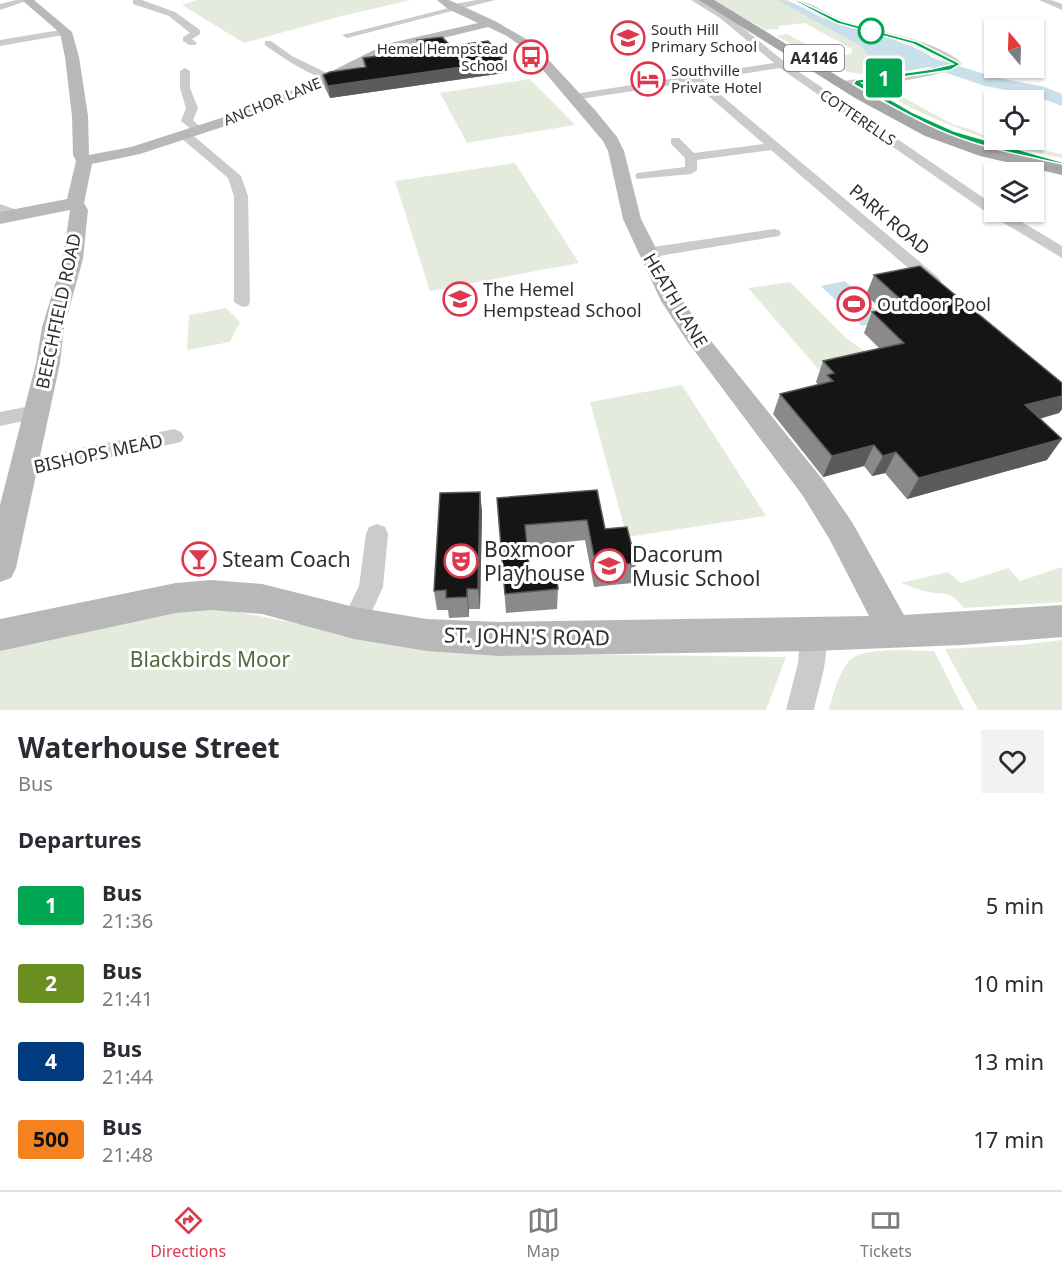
<!DOCTYPE html>
<style>
body{margin:0;font-family:"Noto Sans",sans-serif;background:#f2f2f3;color:#2b2b33;height:100vh;display:flex;flex-direction:column;font-size:22px;white-space:nowrap}
*{box-sizing:border-box;margin:0}
p{font-size:20px;color:#7c7c81}
.icon{flex:none;width:33px;height:33px;fill:none;stroke:currentColor;stroke-width:2;stroke-linecap:round;stroke-linejoin:round}
.map{position:relative;height:710px;overflow:hidden}
.sheet{display:flex;flex-direction:column;background:#fff;flex:1}
.sheet>*{flex:none}
.badge{padding:0 12px;border-radius:4px;font-size:21px;line-height:39px}
.needle{width:39px;rotate:341deg}
.buttons{position:absolute;left:984px;top:18px;display:grid;gap:12px}
.buttons a{display:grid;place-items:center;width:60px;height:60px;border-radius:0px;background:#fff;box-shadow:0 2px 4px #0004;font-size:30px}
.map>.badge{position:absolute;translate:-50% -50%;box-shadow:0 0 0 3px #fff}
h2{padding:0 18px;font-size:22px;line-height:54px}
.round{display:grid;place-items:center;flex:none;width:63px;height:63px;border-radius:0px;background:#f2f2f3}
.overview{display:flex;align-items:center;justify-content:space-between;height:102px;padding:0 18px}
h1{font-size:28px;font-weight:700;line-height:45px}
ul{padding:0;list-style:none}
li{display:flex;align-items:center;gap:18px;height:78px;padding:0 18px}
li div{flex:1}
li b{display:block;font-size:22px}
li em{font-style:normal}
li .badge{min-width:66px;font-weight:700;text-align:center}
.menu{display:flex;justify-content:space-around;align-items:center;height:84px;border-top:2px solid #e1e1e2;background:#fff;font-size:16px;color:#7c7c81}
.menu a{display:grid;justify-items:center;gap:3px}
.menu .on{color:#dd384d}
.map>svg:first-child{display:block}
</style>
<div class="map">
<svg width="1062" height="710" viewBox="0 0 1062 710">
<rect width="100%" height="100%" fill="#fff"/>
<g fill="#e5ebdc">
<path d="M197,0H411L338,17L244,43L182,5Z"/>
<path d="M713,0H787L838,25L905,44L931,57L939,65L870,75L848,72L776,36L787,34L830,57L851,54L852,49L805,23L778,26L779,29L766,30Z"/>
<path d="M969,71L1062,95V105L953,74Z"/>
<path d="M530,79L575,125L467,143L440,93Z"/>
<path d="M886,88L954,125L970,129L994,140L1062,154V158C996,146 934,122 876,89Z"/>
<path d="M515,163L579,263L430,291L395,181Z"/>
<path d="M790,282L846,338L882,364L827,379L748,288Z"/>
<path d="M226,308L240,322L230,342L187,350L189,315Z"/>
<path d="M682,385L766,516L627,537L590,402Z"/>
<path d="M1062,567V602L963,608C951,589 943,596 924,591C917,589 909,586 901,583L948,572L961,583L1008,568L1020,581Z"/>
<path d="M213,607L356,635L491,653L786,657L766,710H0V649L161,614Z"/>
<path d="M1062,640V710H978L945,649L1020,645Z"/>
<path d="M934,651L964,710H829C833,694 838,676 848,662C859,646 915,651 934,651Z"/>
</g>
<g fill="#c9dfea">
<path d="M777,0C795,0 809,12 824,19C849,30 928,43 939,65L907,71L899,67L873,61L861,46Z"/>
<path d="M845,281L887,321L862,326L821,286Z"/>
</g>
<g fill="none" stroke-linecap="round" stroke-linejoin="round">
<path fill="#c9dfea" fill-rule="evenodd" d="M911,51L994,77L1045,87L1062,94V106L1034,95L985,86L905,59L903,56Z"/>
<g fill="#cbcbcb" fill-rule="evenodd">
<path d="M16,0H29L0,10V4Z"/>
<path d="M133,0H142L175,12L200,30V34L192,39L197,43L195,45H189L183,41V37L190,33L169,16L133,4Z"/>
<path d="M477,0H495L347,38L342,35L449,8V5Z"/>
<path d="M691,0H701L726,14L786,63L994,205V212H1005L1062,246V258L989,214L780,68L703,80L939,278L941,281L939,284H927L771,150L697,160V170L691,174L637,179L635,176L637,173L685,167V158L671,144V138H679L694,153L764,144L692,82L574,100L569,97L574,94L774,63L720,18Z"/>
<path d="M792,0C811,0 825,14 842,20C878,33 935,38 963,64C949,76 858,90 839,86L838,84L843,81L919,71L950,64L913,45L835,24Z"/>
<path d="M1039,0H1051L1062,4V10Z"/>
<path d="M66,29L71,32L69,34L0,46V40Z"/>
<path d="M265,41H271L292,56L335,77C323,86 277,54 265,45Z"/>
<path d="M185,68L190,71V88L198,108L193,120L203,130L197,134L181,121L186,108L180,88V71Z"/>
<path d="M185,131L189,132L241,176L248,196L250,302L248,306L242,307L234,302V196L228,178L181,138V132Z"/>
<path d="M0,204L20,211L22,214L15,218L0,213Z"/>
<path d="M774,229L779,230L781,233L779,236L647,258L639,253L647,248Z"/>
<path d="M36,405L43,407L46,412L43,417L0,426V412Z"/>
<path d="M174,429L181,432L184,437L181,442L23,476L16,474L12,468L16,462L23,460Z"/>
<path d="M377,524L385,527L388,534L383,587L363,631L354,635L345,631L341,623L359,586L366,534L369,527Z"/>
<path d="M813,623L822,626C833,651 819,685 814,710H786L798,663L800,635L804,626Z"/>
</g>
<path fill="#b8b8b8" fill-rule="evenodd" d="M22,0H34L72,32L79,57L88,116L89,155L131,147L246,110L302,86L386,44L478,23L448,9L437,0H449L495,21L533,43L595,110L617,137L624,151L641,219L683,301L703,331L823,480L852,522L904,615L1062,605V637L962,645L813,651L499,656L427,651L354,639L262,614L211,610L176,613L0,651V619L176,583L211,580L262,584L354,607L427,619L499,622L869,616L830,540L803,496L687,341L661,301L623,219L608,151L603,141L525,49L507,36L488,27L394,50L312,92L256,116L140,154L92,164L84,203L88,210L83,259L64,327L60,363L16,568L11,578L0,582V505L36,363L42,327L63,259L70,210L0,224V212L67,199L76,161L73,155L72,116L65,57L60,33Z"/>
<path fill="#a6a6a6" fill-rule="evenodd" d="M699,0H714C788,43 860,96 939,129C979,146 1020,155 1062,163V175L980,156L925,136L855,98Z"/>
</g>
<g fill="#8a8a8a">
<path d="M417,40L451,46L503,60L504,73L330,98L325,88L323,75L364,67L363,58L418,51Z"/>
<path d="M874,275L1062,383V409L1059,413L1040,419L1047,460L907,499L885,473L872,476L864,466L823,477L773,414L780,394L818,385L816,382L823,361L879,348L864,333L872,312L882,310L866,295Z"/>
<path d="M597,490L605,529L636,563L632,583L594,587L585,540L527,546L530,576L558,589L557,609L506,613L497,498Z"/>
<path d="M480,492L482,512L480,609H469V617L449,618L448,610H437L434,591Z"/>
</g>
<g fill="#5b5b5b">
<path d="M503,56V61H504V73L330,98L328,86Z"/>
<path d="M1062,396V409L1059,413L1011,426L1025,405Z"/>
<path d="M1062,439L1047,460L907,499L919,478Z"/>
<path d="M874,445L864,466L823,477L832,456Z"/>
<path d="M896,452L885,473L872,476L883,456Z"/>
<path d="M480,492L482,512L480,609L478,589Z"/>
<path d="M467,589L469,609V617L467,597Z"/>
</g>
<g fill="#151515" stroke="#5b5b5b" stroke-width="1.5">
<path d="M442,37L451,46L488,41L503,56L500,57L504,61L328,86L323,75L330,72L366,67L363,58L425,50L417,40Z"/>
<path d="M920,266L1062,383V396L1025,405L1062,439L919,478L896,452L883,456L874,445L832,456L780,394L833,381L827,375L834,373L823,361L904,343L872,312L907,305L874,275Z"/>
<path d="M597,490L605,529L627,527L636,563L596,567L587,520L525,525L530,576L556,573L558,589L505,594L497,498Z"/>
<path d="M480,492L478,589H467V597L446,598V590L434,591L440,493Z"/>
</g>
<path fill="#00a651" stroke="#fff" stroke-width="1.5" d="M793,0H797L841,21L918,42L961,64L951,70L862,83L912,112L954,131L1062,162V164C1024,156 983,148 947,133C914,120 884,101 853,84L856,80L932,69L953,64L913,44L836,23Z"/>
<defs>
<symbol id="school-ring" viewBox="-11 -11 22 22"><circle r="9.5" fill="#fff" stroke="#dd384d" stroke-width="1.5"/><path d="M0-5L7-2L0 1L-7-2ZM-4 1L0 2.5L4 1V4Q0 6-4 4Z" fill="#dd384d"/></symbol>
<symbol id="bus-ring" viewBox="-11 -11 22 22"><circle r="9.5" fill="#fff" stroke="#dd384d" stroke-width="1.5"/><path d="M-5-6H5V4H4V6H2V4H-2V6H-4V4H-5ZM-3.5-4V0h7V-4ZM-3.5 1.2v1.5H-2V1.2ZM2 1.2v1.5H3.5V1.2Z" fill="#dd384d"/></symbol>
<symbol id="hotel-ring" viewBox="-11 -11 22 22"><circle r="9.5" fill="#fff" stroke="#dd384d" stroke-width="1.5"/><path d="M-6-4.5h1.5V1H6V5H4.5V3h-9V5H-6ZM-4 0a1.8 1.8 0 1 1 3.6 0ZM.5 0V-2.5h3Q6-2.5 6 0Z" fill="#dd384d"/></symbol>
<symbol id="stadium-ring" viewBox="-11 -11 22 22"><circle r="9.5" fill="#fff" stroke="#dd384d" stroke-width="1.5"/><path d="M0-5a6.5 5 0 1 0 0 10a6.5 5 0 1 0 0-10ZM-3.5-1.8h7v3.6h-7Z" fill="#dd384d"/></symbol>
<symbol id="bar-ring" viewBox="-11 -11 22 22"><circle r="9.5" fill="#fff" stroke="#dd384d" stroke-width="1.5"/><path d="M-6-5H6L.8 .8V4.5H3.5V6h-7V4.5H-.8V.8Z" fill="#dd384d"/></symbol>
<symbol id="theatre-ring" viewBox="-11 -11 22 22"><circle r="9.5" fill="#fff" stroke="#dd384d" stroke-width="1.5"/><path d="M-5-5.5Q0-4 5-5.5V0Q5 5 0 6Q-5 5-5 0ZM-3.3-2.5H-1v1.5H-3.3ZM1-2.5H3.3v1.5H1ZM-2.8 1Q0 5.5 2.8 1Z" fill="#dd384d"/></symbol>
</defs>
<g fill-rule="evenodd">
<use href="#school-ring" x="609" y="19" width="38" height="38"/>
<use href="#bus-ring" x="512" y="38" width="38" height="38"/>
<use href="#hotel-ring" x="629" y="60" width="38" height="38"/>
<use href="#school-ring" x="441" y="280" width="38" height="38"/>
<use href="#stadium-ring" x="835" y="285" width="38" height="38"/>
<use href="#bar-ring" x="180" y="540" width="38" height="38"/>
<use href="#theatre-ring" x="442" y="542" width="38" height="38"/>
<use href="#school-ring" x="590" y="547" width="38" height="38"/>
</g>
<circle fill="#fff" stroke="#00a651" stroke-width="3" cx="871" cy="31" r="12"/>
<g text-anchor="middle" dominant-baseline="central" stroke-width="6" stroke-linejoin="round" paint-order="stroke">
<g font-size="15" fill="#2e2e2e" stroke="#fff" text-anchor="start">
<text x="651" y="29">South Hill<tspan x="651" dy="17">Primary School</tspan></text>
<text x="508" y="48" text-anchor="end">Hemel Hempstead<tspan x="508" dy="17">School</tspan></text>
<text x="671" y="70">Southville<tspan x="671" dy="17">Private Hotel</tspan></text>
</g>
<g font-size="15" fill="#2e2e2e" stroke="#fff">
<text transform="translate(272 101) rotate(-22)">ANCHOR LANE</text>
<text transform="translate(858 117) rotate(34)">COTTERELLS</text>
</g>
<rect fill="#fff" stroke="#6d6d6d" stroke-width="1.5" x="784" y="45" width="60" height="26" rx="4.5"/>
<g font-size="16" font-weight="bold" fill="#2e2e2e">
<text x="814" y="58">A4146</text>
</g>
<g font-size="18" fill="#2e2e2e" stroke="#fff">
<text transform="translate(890 219) rotate(40)">PARK ROAD</text>
<text transform="translate(676 300) rotate(59)">HEATH LANE</text>
<text transform="translate(58 311) rotate(-78)">BEECHFIELD ROAD</text>
<text transform="translate(98 453) rotate(-12)">BISHOPS MEAD</text>
</g>
<g font-size="18" fill="#2e2e2e" stroke="#fff" text-anchor="start">
<text x="483" y="289">The Hemel<tspan x="483" dy="21">Hempstead School</tspan></text>
<text x="877" y="304">Outdoor Pool</text>
</g>
<g font-size="21" fill="#2e2e2e" stroke="#fff" text-anchor="start">
<text x="484" y="549">Boxmoor<tspan x="484" dy="24">Playhouse</tspan></text>
<text x="632" y="554">Dacorum<tspan x="632" dy="24">Music School</tspan></text>
<text x="222" y="559">Steam Coach</text>
</g>
<g font-size="21" fill="#2e2e2e" stroke="#fff">
<text transform="translate(527 636) rotate(1)">ST. JOHN'S ROAD</text>
</g>
<g font-size="21" fill="#53683d" stroke="#fff">
<text x="210" y="659">Blackbirds Moor</text>
</g>
</g>
</svg>
<div class="buttons">
<a><svg class="needle" viewBox="-14 -14 28 28"><path d="M0-13l5 13h-10z" fill="#e53935"/><path d="M0 13l5-13h-10z" fill="#7c7c81"/></svg></a>
<a><svg class="icon" aria-label="locate" viewBox="0 0 24 24"><circle cx="12" cy="12" r="6"/><path d="M12 2v4M12 18v4M2 12h4M18 12h4"/></svg></a>
<a><svg class="icon" aria-label="layers" viewBox="0 0 24 24"><path d="M12 4l9 5-9 5-9-5zM3 14l9 5 9-5"/></svg></a>
</div>
<b class="badge" style="left:884px;top:78px;background:#00a651;color:#fff">1</b>
</div>
<section class="sheet">
<div class="overview"><div><h1>Waterhouse Street</h1><p>Bus</p></div><a class="round"><svg class="icon" aria-label="heart" viewBox="0 0 24 24"><path d="M12 20l-8-8c-3-5 5-10 8-4 3-6 11-1 8 4z"/></svg></a></div>
<h2>Departures</h2>
<ul>
<li><span class="badge" style="background:#00a651;color:#fff">1</span><div><b>Bus</b><p>21:36</p></div><em>5 min</em></li>
<li><span class="badge" style="background:#6b8e23;color:#fff">2</span><div><b>Bus</b><p>21:41</p></div><em>10 min</em></li>
<li><span class="badge" style="background:#003b80;color:#fff">4</span><div><b>Bus</b><p>21:44</p></div><em>13 min</em></li>
<li><span class="badge" style="background:#f58220;color:#111">500</span><div><b>Bus</b><p>21:48</p></div><em>17 min</em></li>
</ul>
</section>
<nav class="menu">
<a class="on"><svg class="icon" aria-label="directions" viewBox="0 0 24 24"><path d="M12 3l9 9-9 9-9-9zM9 14v-3h6M13 9l2 2-2 2"/></svg>Directions</a>
<a><svg class="icon" aria-label="map" viewBox="0 0 24 24"><path d="M3 6l6-2 6 2 6-2v14l-6 2-6-2-6 2zM9 4v14M15 6v14"/></svg>Map</a>
<a><svg class="icon" aria-label="tickets" viewBox="0 0 24 24"><path d="M3 7h18v10H3zM15 7v10"/></svg>Tickets</a>
</nav>
